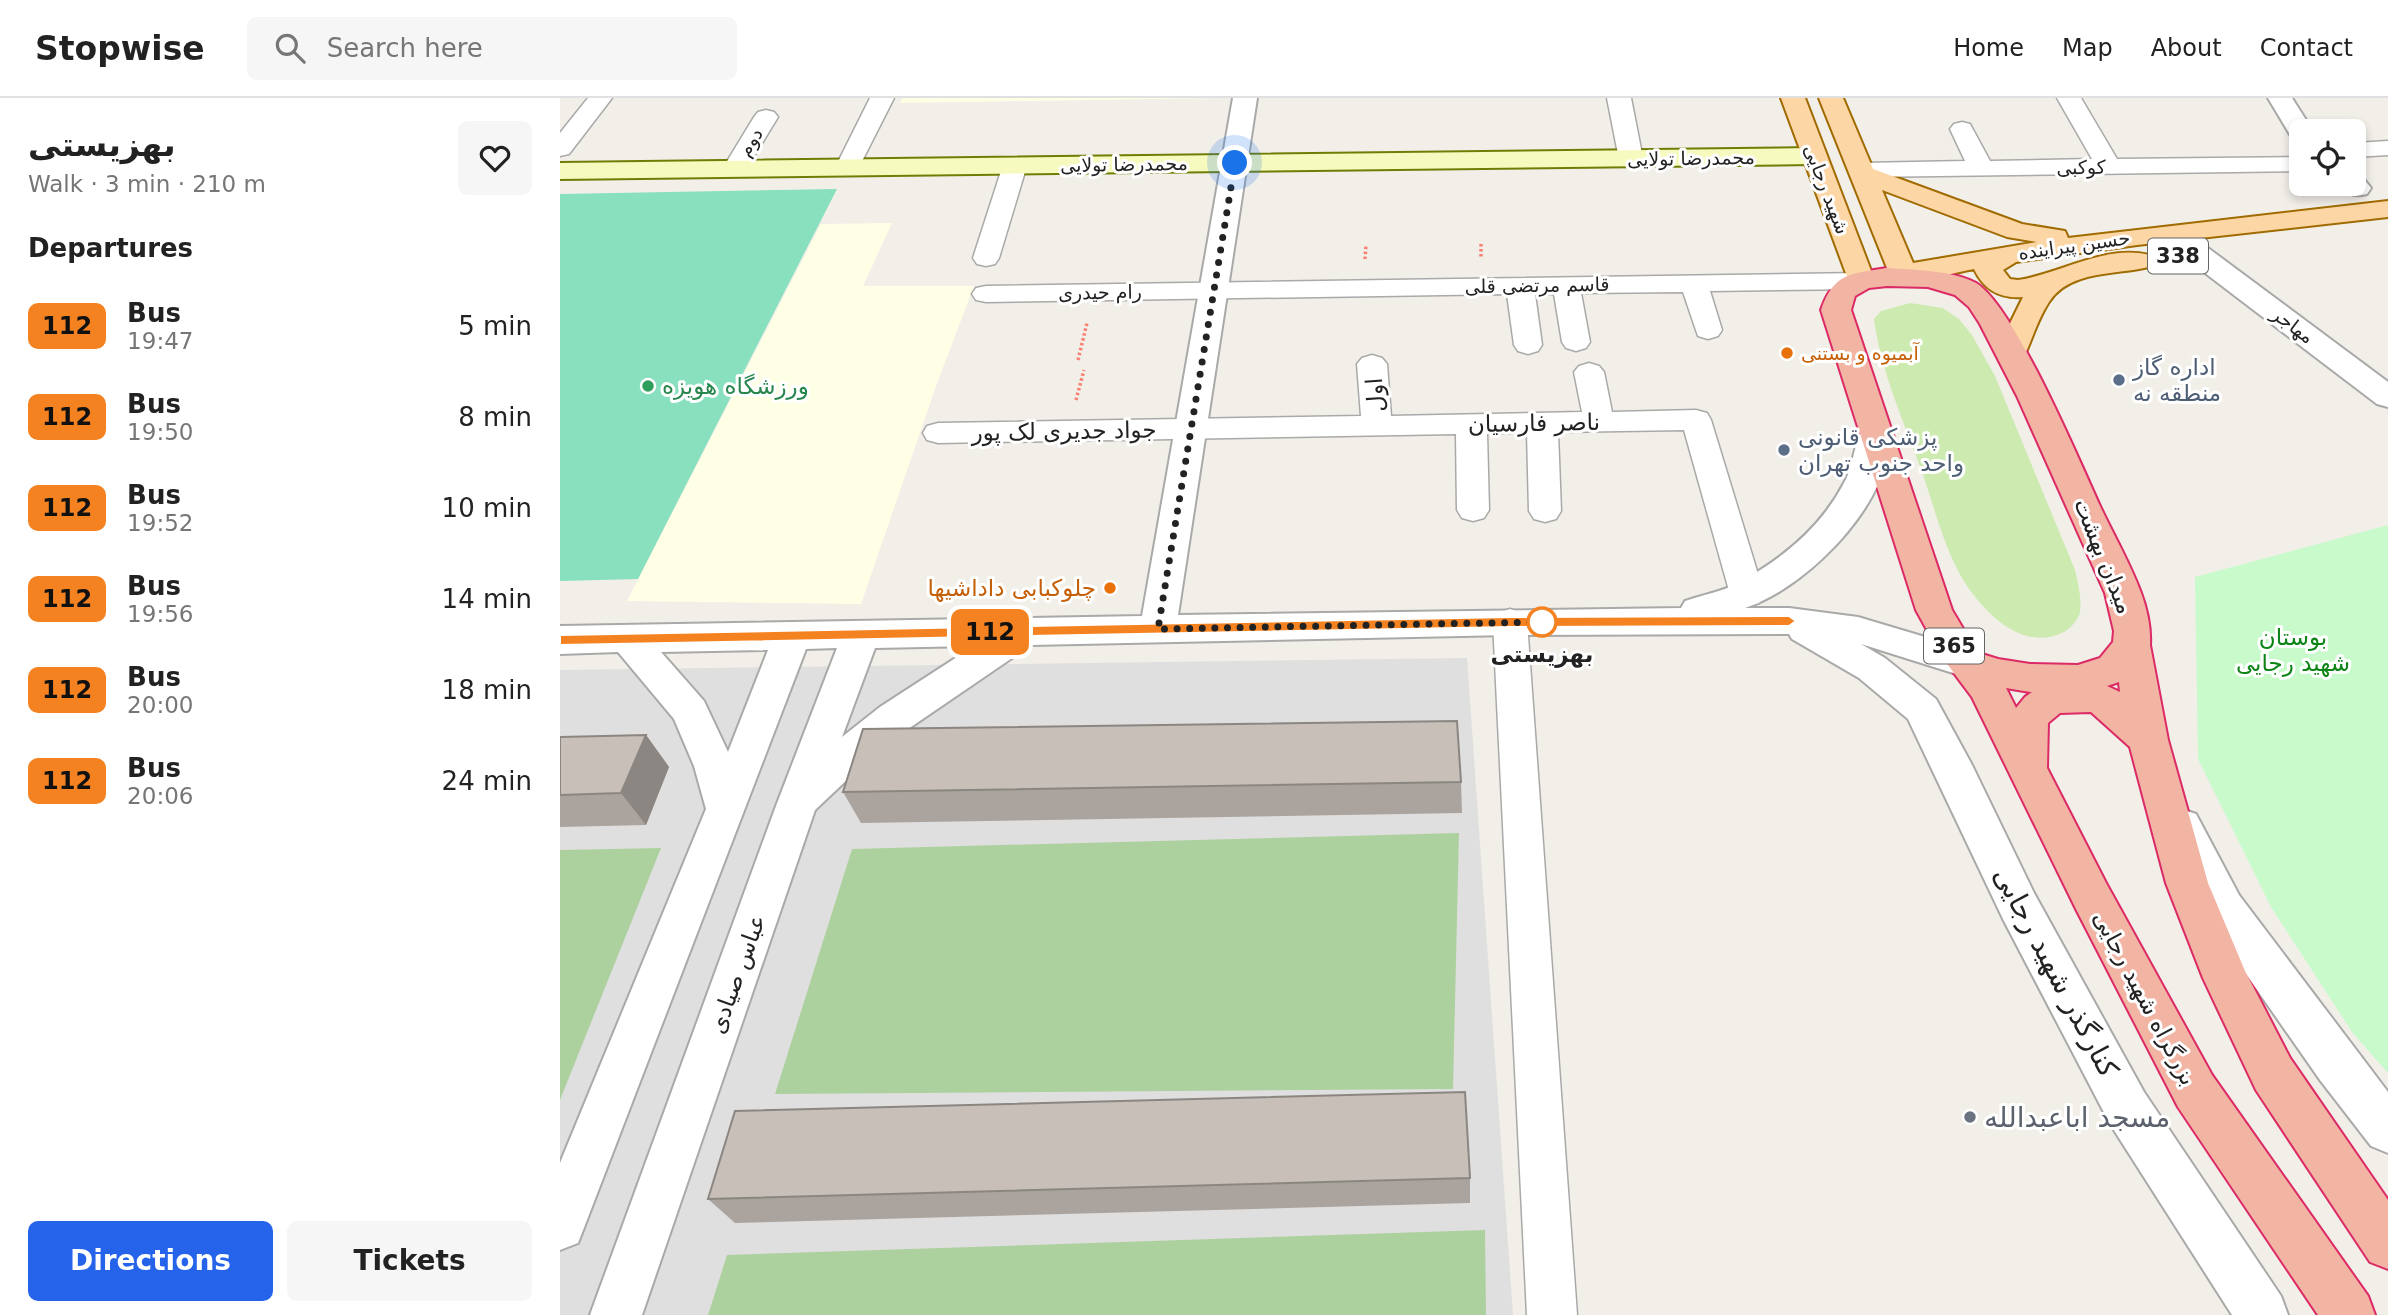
<!DOCTYPE html>
<meta charset="utf-8">
<style>
body{margin:0;font-family:"DejaVu Sans","Noto Naskh Arabic",sans-serif;background:#f6f6f6;color:#222;height:100vh;display:flex;flex-direction:column;font-size:26px;white-space:nowrap}
*{box-sizing:border-box;margin:0}
p{font-size:23px;color:#767676}
.icon{flex:none;width:38px;height:38px;fill:none;stroke:currentColor;stroke-width:2;stroke-linecap:round;stroke-linejoin:round}
.map{position:relative;flex:1;overflow:hidden}
.side{display:flex;flex-direction:column;background:#fff;width:560px}
.side>*{flex:none}
.badge{padding:0 14px;border-radius:10px;font-size:24px;line-height:46px}
.controls{position:absolute;left:1729px;top:21px;display:grid;gap:14px}
.controls a{display:grid;place-items:center;width:77px;height:77px;border-radius:10px;background:#fff;box-shadow:0 4px 10px #0003;font-size:35px}
.you{position:absolute;width:35px;height:35px;margin:-18px;border:5px solid #fff;border-radius:50%;background:#1a73e8;box-shadow:0 0 0 10px #1a73e833}
.map>.badge{position:absolute;translate:-50% -50%;box-shadow:0 0 0 4px #fff}
h2{padding:0 28px;font-size:26px;line-height:63px}
.round{display:grid;place-items:center;flex:none;width:74px;height:74px;border-radius:10px;background:#f6f6f6}
.headline{display:flex;align-items:center;justify-content:space-between;height:119px;padding:0 28px}
h1{font-size:33px;font-weight:700;line-height:52px}
.button{display:flex;gap:14px;margin-top:auto;padding:14px 28px}
.button a{flex:1;height:80px;border-radius:10px;background:#2563eb;color:#fff;font-size:28px;font-weight:700;line-height:80px;text-align:center}
.button a+a{background:#f6f6f6;color:#222}
ul{padding:0;list-style:none}
li{display:flex;align-items:center;gap:21px;height:91px;padding:0 28px}
li div{flex:1}
li b{display:block;font-size:26px}
li em{font-style:normal}
li .badge{min-width:77px;font-weight:700;text-align:center}
header{display:flex;align-items:center;gap:42px;box-sizing:border-box;height:98px;padding:0 35px;background:#fff;border-bottom:2px solid #e0e0e0}
header strong{font-size:33px}
nav{display:flex;gap:38px;margin-inline-start:auto;font-size:24px}
.search{width:490px;height:63px;background:#f6f6f6;display:flex;align-items:center;gap:18px;box-sizing:border-box;padding:0 24px;border-radius:10px;color:#767676;font-size:26px}
main{display:flex;flex:1;min-height:0}
.map>svg:first-child{display:block}
</style>
<header>
<strong>Stopwise</strong>
<div class="search"><svg class="icon" aria-label="search" viewBox="0 0 24 24"><circle cx="10" cy="10" r="6"/><path d="M15 15l6 6"/></svg>Search here</div>
<nav><a>Home</a><a>Map</a><a>About</a><a>Contact</a></nav>
</header>
<main>
<section class="side">
<div class="headline"><div><h1>بهزیستی</h1><p>Walk · 3 min · 210 m</p></div><a class="round"><svg class="icon" aria-label="heart" viewBox="0 0 24 24"><path d="M12 20l-8-8c-3-5 5-10 8-4 3-6 11-1 8 4z"/></svg></a></div>
<h2>Departures</h2>
<ul>
<li><span class="badge" style="background:#f58220;color:#111">112</span><div><b>Bus</b><p>19:47</p></div><em>5 min</em></li>
<li><span class="badge" style="background:#f58220;color:#111">112</span><div><b>Bus</b><p>19:50</p></div><em>8 min</em></li>
<li><span class="badge" style="background:#f58220;color:#111">112</span><div><b>Bus</b><p>19:52</p></div><em>10 min</em></li>
<li><span class="badge" style="background:#f58220;color:#111">112</span><div><b>Bus</b><p>19:56</p></div><em>14 min</em></li>
<li><span class="badge" style="background:#f58220;color:#111">112</span><div><b>Bus</b><p>20:00</p></div><em>18 min</em></li>
<li><span class="badge" style="background:#f58220;color:#111">112</span><div><b>Bus</b><p>20:06</p></div><em>24 min</em></li>
</ul>
<div class="button"><a>Directions</a><a>Tickets</a></div>
</section>
<div class="map">
<svg width="1828" height="1217" viewBox="0 0 1828 1217">
<rect width="100%" height="100%" fill="#f2efe9"/>
<path fill="#e0dfdf" d="M907,560L953,1217H0V572Z"/>
<g fill="#ffffe5">
<path d="M343,0H653L340,5Z"/>
<path d="M332,125L303,188H414L376,288L301,506L67,503L261,126Z"/>
</g>
<path fill="#cdebb0" d="M1350,205L1383,210L1399,221L1412,237L1435,278L1515,472C1518,486 1522,500 1520,514C1519,521 1510,531 1504,534C1464,554 1428,518 1407,488C1385,455 1375,411 1362,374C1344,324 1321,274 1314,221L1321,213Z"/>
<g fill="#add19e">
<path d="M899,735L893,991L215,996L292,751Z"/>
<path d="M101,750L0,1002V752Z"/>
<path d="M925,1132L926,1217H148L167,1157Z"/>
</g>
<path fill="#c8facc" d="M1828,427V975L1792,934L1711,809L1638,661L1635,479Z"/>
<path fill="#88e0be" d="M277,91L78,481L0,483V96Z"/>
<g fill="none" stroke-linecap="round" stroke-linejoin="round">
<defs>
<g id="minor">
<path d="M28,0H52L9,56L0,58V35Z"/>
<path d="M310,0H334L297,73L288,75L279,73L276,68Z"/>
<path d="M1047,0H1071L1083,61L1080,66L1071,68L1062,66L1059,61Z"/>
<path d="M1497,0H1521L1557,61L1741,59V73L1302,79L1293,77L1290,72L1293,67L1302,65L1405,63L1390,31L1394,26L1402,24L1410,26L1430,63L1532,61Z"/>
<path d="M206,12L214,14L218,19L187,70L184,75L175,77L166,75L163,70L194,19L198,14Z"/>
<path d="M1828,43V57L1794,59V45Z"/>
<path d="M455,60L464,62L467,67L439,160L435,166L426,168L417,166L413,160L443,67L446,62Z"/>
<path d="M1301,175L1311,177L1315,183L1311,189L1301,191L1150,193L1162,232L1158,238L1148,241L1138,238L1123,194L1021,195L1030,244L1026,250L1016,253L1006,250L1002,244L994,196H975L982,247L978,253L968,256L958,253L954,247L947,196L426,204L416,202L412,196L416,190L426,188Z"/>
<path d="M812,257L822,260L827,266L831,318L1022,314L1014,274L1019,268L1029,265L1039,268L1044,274L1052,314L1136,312L1147,315L1151,322L1204,496L1199,505L1187,508L1175,505L1170,496L1124,332L998,334L1001,413L996,421L985,424L974,421L969,413L967,335H927L929,412L924,420L913,423L902,420L897,412L896,336L378,345L367,342L363,335L367,328L378,325L801,318L797,266L802,260Z"/>
<path d="M950,511L962,515L967,524L1017,1217H967L933,524L938,515Z"/>
</g>
<g id="tertiary">
<path d="M673,0H697L618,517L1121,510L1125,503C1142,497 1161,494 1176,486C1221,462 1260,431 1284,385C1294,368 1293,346 1304,330L1315,327L1326,330L1331,337C1327,352 1325,370 1319,384C1297,435 1238,492 1185,510H1229L1298,519L1422,556L1428,566L1422,576L1409,580L1301,546L1325,560L1376,601L1412,667L1474,795L1584,994L1721,1198L1728,1217H1672L1550,1026L1443,821L1348,621L1299,580L1232,541L1229,536L950,537L471,547L348,631L308,662L255,712L82,1217H30L216,708L277,550L246,551L25,1127L18,1145L0,1152V1065L146,711L134,668L114,621L58,554L0,556V528L582,518ZM414,548L320,609L282,639L315,550ZM208,552L168,654L144,603L101,554Z"/>
<path d="M1708,0H1732L1753,33H1741V42L1732,40Z"/>
<path d="M1794,78L1803,80L1811,90L1807,96C1795,99 1788,97 1781,86H1794Z"/>
<path d="M1638,148L1648,150L1828,284V309L1817,306L1628,162L1624,156L1628,150Z"/>
<path d="M1621,711L1636,716L1679,797L1828,994V1055L1811,1048L1760,982L1649,823L1600,728L1606,716Z"/>
</g>
<path id="secondary" d="M1254,50L1263,53L1267,58L1263,63L1254,66L0,81V65Z"/>
<path id="primary" d="M1221,0H1245L1313,178L1317,173L1327,170L1259,0H1283L1313,71L1462,126L1505,133L1508,140L1828,103V119L1577,147L1456,164L1443,172L1450,181L1458,182C1500,176 1545,146 1589,157L1593,163L1589,169C1557,177 1509,172 1489,204C1479,219 1473,238 1466,254L1462,260L1451,263L1440,260L1436,254L1463,199C1440,201 1424,192 1414,171C1391,175 1331,194 1315,182L1311,189L1301,192L1291,189ZM1322,92L1447,139L1477,144L1353,165Z"/>
<path id="trunk" d="M1327,170C1354,172 1392,172 1416,185C1454,208 1519,362 1540,408C1553,436 1570,465 1581,495C1587,511 1591,530 1590,547L1608,642L1648,785L1685,873L1730,960L1828,1102V1171L1810,1164L1696,992L1643,880L1606,785L1570,649L1531,614L1500,615L1488,625L1487,670L1546,785L1652,977L1808,1198L1815,1217H1758L1618,1009L1516,811L1412,599L1382,559L1356,512L1261,212C1274,174 1291,176 1327,170ZM1327,188L1368,189L1395,197L1409,209L1420,226L1457,298L1545,495L1554,533L1553,544L1540,560L1518,567L1470,566L1438,561L1422,556L1408,539L1392,512L1291,212L1295,198L1309,190ZM1559,584L1560,594L1547,588ZM1446,590L1470,594H1472L1465,599L1456,610Z"/>
</defs>
<use href="#minor" stroke="#a9a9a9" stroke-width="3"/>
<use href="#tertiary" stroke="#a9a9a9" stroke-width="4"/>
<use href="#secondary" stroke="#707d05" stroke-width="4"/>
<use href="#primary" stroke="#a06b00" stroke-width="4"/>
<use href="#trunk" stroke="#dc2a67" stroke-width="4"/>
<g stroke="#fa8072" stroke-width="3.5" stroke-dasharray="2.5 2.5" stroke-linecap="butt">
<path d="M921,146V159"/>
<path d="M805,161L806,147"/>
<path d="M518,262L527,225"/>
<path d="M516,302L524,272"/>
</g>
<use href="#minor" fill="#fff" fill-rule="evenodd"/>
<use href="#tertiary" fill="#fff" fill-rule="evenodd"/>
<use href="#secondary" fill="#f7fabf" fill-rule="evenodd"/>
<use href="#primary" fill="#fcd6a4" fill-rule="evenodd"/>
<use href="#trunk" fill="#f2b4a3" fill-rule="evenodd"/>
</g>
<g fill="#aba49e">
<path d="M86,637L109,669L86,727L0,729V639Z"/>
<path d="M901,684L902,715L301,725L283,694Z"/>
<path d="M910,1080V1105L175,1125L148,1101Z"/>
</g>
<path fill="#8b8681" d="M86,637L109,669L86,727L61,695Z"/>
<g fill="#c7bfb8" stroke="#8b8681" stroke-width="2">
<path d="M897,623L901,684L283,694L303,631Z"/>
<path d="M86,637L61,695L0,697V639Z"/>
<path d="M905,994L910,1080L148,1101L175,1013Z"/>
</g>
<path fill="#f58220" stroke="#fff" stroke-width="2" d="M1229,518L1236,523L1229,528L950,529L0,547V537L950,519Z"/>
<g fill="none" stroke-linecap="round" stroke-linejoin="round">
<path stroke="#222" stroke-width="7" stroke-dasharray="0 12.6" d="M675,65L598,531L982,524"/>
</g>
<g fill="#e8710a" stroke="#fff" stroke-width="2.5">
<circle cx="1227" cy="255" r="7"/>
<circle cx="550" cy="490" r="7"/>
</g>
<g fill="#5c6f8a" stroke="#fff" stroke-width="2.5">
<circle cx="1559" cy="282" r="7"/>
<circle cx="1224" cy="352" r="7"/>
</g>
<circle fill="#2e9e5b" stroke="#fff" stroke-width="2.5" cx="88" cy="288" r="7"/>
<circle fill="#fff" stroke="#f58220" stroke-width="3.5" cx="982" cy="524" r="14"/>
<circle fill="#6b7280" stroke="#fff" stroke-width="2.5" cx="1410" cy="1019" r="7"/>
<g text-anchor="middle" dominant-baseline="central" stroke-width="6" stroke-linejoin="round" paint-order="stroke">
<g font-size="19" fill="#222" stroke="#fff">
<text transform="translate(190 44) rotate(-59)">دوم</text>
<text transform="translate(1131 60) rotate(-1)">محمدرضا تولایی</text>
<text transform="translate(564 66) rotate(-1)">محمدرضا تولایی</text>
<text transform="translate(1521 69) rotate(-1)">کوکبی</text>
<text transform="translate(1267 91) rotate(69)">شهید رجایی</text>
<text transform="translate(1514 147) rotate(-8)">حسین پیراینده</text>
<text transform="translate(977 187) rotate(-1)">قاسم مرتضی قلی</text>
<text transform="translate(540 194) rotate(-1)">رام حیدری</text>
<text transform="translate(1733 227) rotate(37)">مهاجر</text>
</g>
<g font-size="19" fill="#c56008" stroke="#fff" text-anchor="start">
<text x="1241" y="255">آبمیوه و بستنی</text>
</g>
<g fill="#fff" stroke="#646464" stroke-width="2">
<rect x="1588" y="140.5" width="60" height="35" rx="5"/>
<rect x="1364" y="530.5" width="60" height="35" rx="5"/>
</g>
<g font-size="21" font-weight="bold" fill="#222">
<text x="1618" y="158">338</text>
<text x="1394" y="548">365</text>
</g>
<g font-size="23" fill="#4e5e75" stroke="#fff" text-anchor="start">
<text x="1573" y="269">اداره گاز<tspan x="1573" dy="26">منطقه نه</tspan></text>
<text x="1238" y="339">پزشکی قانونی<tspan x="1238" dy="26">واحد جنوب تهران</tspan></text>
</g>
<g font-size="23" fill="#27864d" stroke="#fff" text-anchor="start">
<text x="102" y="288">ورزشگاه هویزه</text>
</g>
<g font-size="23" fill="#222" stroke="#fff">
<text transform="translate(815 297) rotate(-94)">اول</text>
<text transform="translate(974 325) rotate(-1)">ناصر فارسیان</text>
<text transform="translate(504 333) rotate(-1)">جواد جدیری لک پور</text>
<text transform="translate(1544 458) rotate(68)">میدان بهشت</text>
<text transform="translate(177 876) rotate(-70)">عباس صیادی</text>
<text transform="translate(1585 900) rotate(62)">بزرگراه شهید رجایی</text>
</g>
<g font-size="23" fill="#c56008" stroke="#fff" text-anchor="end">
<text x="536" y="490">چلوکبابی داداشیها</text>
</g>
<g font-size="23" fill="#0c8416" stroke="#fff">
<text x="1733" y="539">بوستان<tspan x="1733" dy="26">شهید رجایی</tspan></text>
</g>
<g font-size="23" font-weight="bold" fill="#222" stroke="#fff">
<text x="982" y="556">بهزیستی</text>
</g>
<g font-size="28" fill="#222" stroke="#fff">
<text transform="translate(1496 874) rotate(62)">کنارگذر شهید رجایی</text>
</g>
<g font-size="28" fill="#5b616d" stroke="#fff" text-anchor="start">
<text x="1424" y="1019">مسجد اباعبدالله</text>
</g>
</g>
</svg>
<div class="controls">
<a><svg class="icon" aria-label="locate" viewBox="0 0 24 24"><circle cx="12" cy="12" r="6"/><path d="M12 2v4M12 18v4M2 12h4M18 12h4"/></svg></a>
</div>
<div class="you" style="left:675px;top:65px"></div>
<b class="badge" style="left:430px;top:534px;background:#f58220;color:#111">112</b>
</div>
</main>
